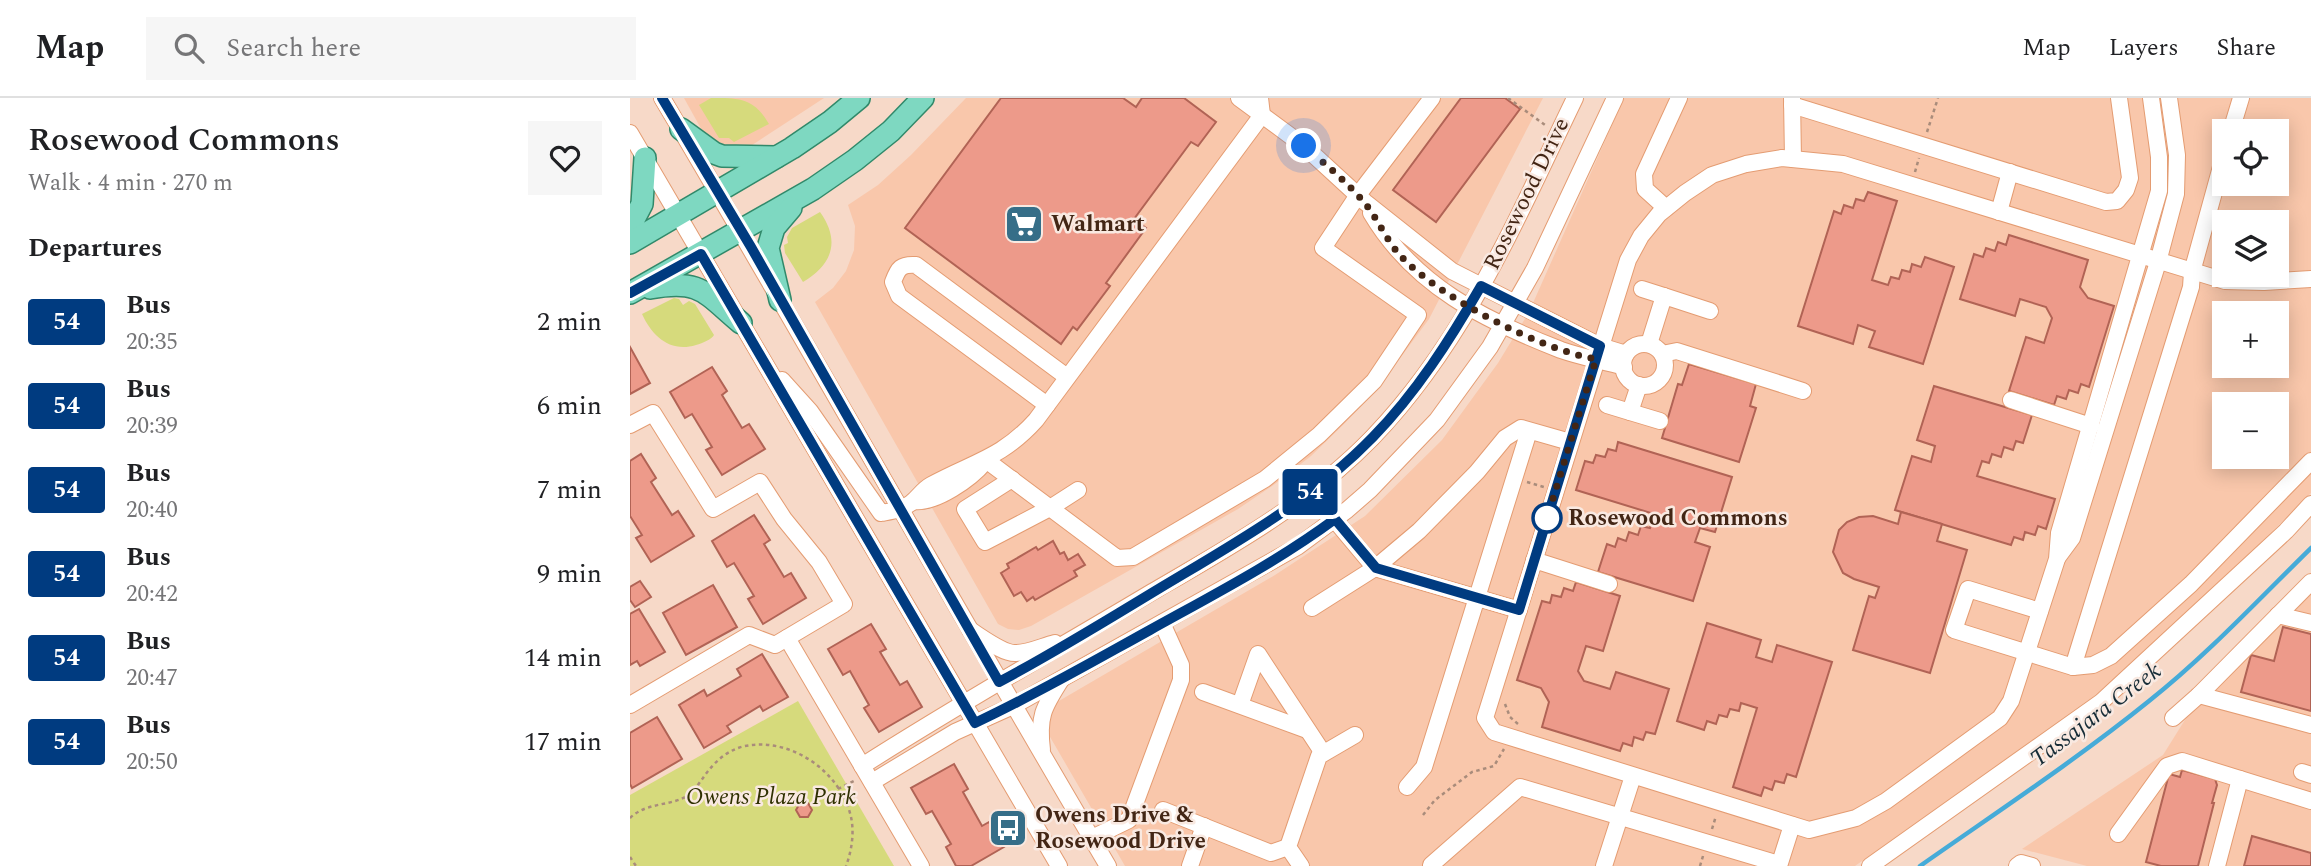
<!DOCTYPE html>
<meta charset="utf-8">
<style>
body{margin:0;font-family:Spectral,serif;background:#f6f6f6;color:#202124;height:100vh;display:flex;flex-direction:column;font-size:26px;white-space:nowrap}
*{box-sizing:border-box;margin:0}
p{font-size:23px;color:#757577}
.icon{flex:none;width:38px;height:38px;fill:none;stroke:currentColor;stroke-width:2;stroke-linecap:round;stroke-linejoin:round}
.map{position:relative;flex:1;overflow:hidden}
.sheet{display:flex;flex-direction:column;background:#fff;width:630px}
.sheet>*{flex:none}
.badge{padding:0 14px;border-radius:5px;font-size:24px;line-height:46px}
.buttons{position:absolute;left:1582px;top:21px;display:grid;gap:14px}
.buttons a{display:grid;place-items:center;width:77px;height:77px;border-radius:0px;background:#fff;box-shadow:0 4px 18px #0003;font-size:35px}
.you{position:absolute;width:35px;height:35px;margin:-18px;border:5px solid #fff;border-radius:50%;background:#1a73e8;box-shadow:0 0 0 10px #1a73e833}
.map>.badge{position:absolute;translate:-50% -50%;box-shadow:0 0 0 4px #fff}
h2{padding:0 28px;font-size:26px;line-height:63px}
.round{display:grid;place-items:center;flex:none;width:74px;height:74px;border-radius:0px;background:#f6f6f6}
.summary{display:flex;align-items:center;justify-content:space-between;height:119px;padding:0 28px}
h1{font-size:33px;font-weight:600;line-height:52px}
ul{padding:0;list-style:none}
li{display:flex;align-items:center;gap:21px;height:84px;padding:0 28px}
li div{flex:1}
li b{display:block;font-size:26px}
li em{font-style:normal}
li .badge{min-width:77px;font-weight:700;text-align:center}
header{display:flex;align-items:center;gap:42px;box-sizing:border-box;height:98px;padding:0 35px;background:#fff;border-bottom:2px solid #e0e0e0}
header strong{font-size:33px}
nav{display:flex;gap:38px;margin-inline-start:auto;font-size:24px}
.search{width:490px;height:63px;background:#f6f6f6;display:flex;align-items:center;gap:18px;box-sizing:border-box;padding:0 24px;border-radius:0px;color:#757577;font-size:26px}
main{display:flex;flex:1;min-height:0}
.map>svg:first-child{display:block}
</style>
<header>
<strong>Map</strong>
<div class="search"><svg class="icon" aria-label="search" viewBox="0 0 24 24"><circle cx="10" cy="10" r="6"/><path d="M15 15l6 6"/></svg>Search here</div>
<nav><a>Map</a><a>Layers</a><a>Share</a></nav>
</header>
<main>
<section class="sheet">
<div class="summary"><div><h1>Rosewood Commons</h1><p>Walk · 4 min · 270 m</p></div><a class="round"><svg class="icon" aria-label="heart" viewBox="0 0 24 24"><path d="M12 20l-8-8c-3-5 5-10 8-4 3-6 11-1 8 4z"/></svg></a></div>
<h2>Departures</h2>
<ul>
<li><span class="badge" style="background:#003b80;color:#fff">54</span><div><b>Bus</b><p>20:35</p></div><em>2 min</em></li>
<li><span class="badge" style="background:#003b80;color:#fff">54</span><div><b>Bus</b><p>20:39</p></div><em>6 min</em></li>
<li><span class="badge" style="background:#003b80;color:#fff">54</span><div><b>Bus</b><p>20:40</p></div><em>7 min</em></li>
<li><span class="badge" style="background:#003b80;color:#fff">54</span><div><b>Bus</b><p>20:42</p></div><em>9 min</em></li>
<li><span class="badge" style="background:#003b80;color:#fff">54</span><div><b>Bus</b><p>20:47</p></div><em>14 min</em></li>
<li><span class="badge" style="background:#003b80;color:#fff">54</span><div><b>Bus</b><p>20:50</p></div><em>17 min</em></li>
</ul>
</section>
<div class="map">
<svg width="1681" height="768" viewBox="0 0 1681 768">
<rect width="100%" height="100%" fill="#f7d9c8"/>
<g fill="#f9c7ab" fill-rule="evenodd">
<path d="M54,0H194L113,53L79,45Z"/>
<path d="M336,0H913L799,221L745,294L713,327L681,358L645,386L608,411L401,528L389,532L378,531L368,526L185,204L203,190L216,173L224,152L225,128L218,107L248,87L281,57Z"/>
<path d="M994,0H1681V395L1540,534L1464,598L1225,768H495L416,632L422,607L645,477L735,418L812,342L868,265L899,214ZM1594,33H1647V86H1594ZM1594,124H1647V177H1594ZM1594,215H1647V268H1594ZM1594,306H1647V359H1594Z"/>
<path d="M1681,477V768H1457L1392,751L1533,657L1558,617L1614,545Z"/>
</g>
<g fill="#d6da7c">
<path d="M81,0C110,0 124,0 139,26L104,44L99,40H89L69,7Z"/>
<path d="M190,114C211,143 202,167 173,184L155,155L154,147L158,145L157,139L162,130Z"/>
<path d="M44,200L49,201L53,207L59,203L65,206L84,237C82,241 73,245 66,247C40,255 22,238 12,216Z"/>
<path d="M168,603L264,768H0V697Z"/>
</g>
<g fill="none" stroke-linecap="round" stroke-linejoin="round">
<path stroke="#46abd8" stroke-width="4.5" d="M1290,768C1367,714 1446,662 1519,603C1577,557 1628,502 1681,450"/>
</g>
<g fill="#ed9a8a" stroke="#b16355" stroke-width="2">
<path d="M371,0H493L506,9L512,0H554L586,24L568,48L561,44L504,121L516,130L476,185L480,188L447,232L443,229L431,246L275,130Z"/>
<path d="M831,0H875L890,11L806,124L763,92Z"/>
<path d="M1238,94L1267,103L1242,182L1258,187L1261,179L1269,181L1272,172L1280,174L1282,166L1291,169L1295,159L1324,169L1293,266L1239,249L1245,233L1228,227L1223,246L1168,228L1204,113L1211,116L1214,107L1223,110L1226,101L1234,103Z"/>
<path d="M1379,137L1458,162L1450,189L1458,200L1484,208L1459,289L1451,286L1448,295L1439,292L1436,301L1427,298L1424,307L1379,293L1396,239L1414,245L1422,220L1416,209L1390,201L1385,218L1330,201L1344,156L1353,159L1356,150L1365,153L1368,144L1376,147Z"/>
<path d="M0,249L20,285L0,296Z"/>
<path d="M1059,266L1126,286L1120,308L1126,310L1109,364L1032,340L1048,286L1052,287Z"/>
<path d="M82,269L97,293L92,297L112,330L119,326L135,351L92,377L76,352L82,349L62,316L55,320L40,294Z"/>
<path d="M1304,288L1402,317L1393,345L1386,343L1383,352L1374,349L1371,359L1362,356L1359,365L1352,363L1347,378L1425,401L1416,431L1408,428L1405,437L1395,434L1393,442L1384,439L1381,447L1265,412L1282,358L1301,364L1305,348L1287,342Z"/>
<path d="M988,344L1102,379L1085,434L1070,430L1065,444L1080,449L1063,503L968,474L977,446L985,449L988,440L996,443L999,434L1008,437L1011,428L1020,430L1024,416L946,392L955,363L963,365L966,357L975,359L978,351L986,353Z"/>
<path d="M11,356L26,380L21,384L42,417L48,413L64,438L21,464L6,440L12,437L0,418V363Z"/>
<path d="M1271,414L1312,426L1307,443L1337,452L1300,575L1223,552L1239,498L1245,500L1249,489L1224,481L1213,475L1203,454L1209,432L1217,424L1229,419L1243,418L1268,426Z"/>
<path d="M124,417L140,442L134,446L154,479L161,475L176,500L133,526L118,501L124,498L104,465L97,469L82,443Z"/>
<path d="M423,443L430,456L434,454L438,462L448,456L455,467L444,473L447,478L405,502L403,499L397,503L391,494L384,498L371,475L379,470L377,466L406,449L408,452Z"/>
<path d="M10,483L21,499L5,509L0,502V489Z"/>
<path d="M946,484L990,498L973,553L956,548L948,573L954,583L980,591L986,574L1039,591L1025,636L1016,634L1013,642L1004,639L1002,648L993,645L990,653L912,629L919,604L911,590L887,582L912,503L920,505L922,497L931,499L934,490L943,493Z"/>
<path d="M83,487L107,529L56,557L33,515Z"/>
<path d="M9,511L35,554L10,568L7,563L0,567V516Z"/>
<path d="M1077,525L1131,542L1126,559L1142,564L1147,547L1202,564L1166,679L1157,676L1154,685L1145,683L1142,692L1134,689L1131,698L1103,689L1127,610L1111,605L1109,613L1100,611L1097,619L1089,617L1086,626L1077,623L1074,632L1047,623Z"/>
<path d="M241,526L256,551L250,554L270,587L277,583L292,609L249,634L234,610L239,607L220,573L213,577L198,551Z"/>
<path d="M1653,529L1681,536V613L1611,594L1621,557L1644,563Z"/>
<path d="M132,556L158,599L133,613L130,608L97,628L101,634L74,650L49,607L74,592L77,598L111,578L107,571Z"/>
<path d="M27,619L52,661L2,690L0,686V635Z"/>
<path d="M324,666L338,691L333,694L352,728L359,724L374,749L341,768H326L316,749L321,746L302,713L296,716L281,690Z"/>
<path d="M1552,672L1585,681L1587,687L1582,705H1584L1568,768H1531L1516,764L1539,676L1550,679Z"/>
<path d="M170,705H178L182,712L178,719H170L166,712Z"/>
<path d="M1622,738L1681,755V768H1614Z"/>
</g>
<g fill="none" stroke-linecap="round" stroke-linejoin="round">
<defs>
<g id="minor">
<path d="M32,0C183,255 327,513 478,768"/>
<path d="M609,0L674,48L735,104L822,173L970,248L996,256"/>
<path d="M1162,0L1163,61"/>
<path d="M1521,0L1529,59V93L1429,435L1427,461L1381,603L1370,620L1256,703L1226,720L1179,732L864,634L855,620L998,162L1011,138L1029,116L1055,95L1082,77L1116,66L1152,60L1213,66L1595,183L1634,184L1681,181"/>
<path d="M1162,7L1476,104L1487,103L1496,92L1500,80L1489,0"/>
<path d="M1601,33L1611,0"/>
<path d="M0,35L429,768"/>
<path d="M1036,110L1015,91L1014,76L1049,0"/>
<path d="M1369,114L1380,74"/>
<path d="M741,115C784,188 854,222 931,252C951,259 973,263 994,269"/>
<path d="M1012,191L1034,198"/>
<path d="M1019,246L1034,198L1080,213"/>
<circle cx="1014" cy="267" r="21"/>
<path d="M1032,256L1047,253L1173,293"/>
<path d="M152,282L180,313L251,415C262,413 272,412 281,405C289,399 292,392 301,387C343,364 372,360 406,322L632,17L630,0"/>
<path d="M1009,287L1000,314L1030,323"/>
<path d="M1381,302L1461,328"/>
<path d="M417,307L269,198L263,184C268,170 271,166 286,167L437,279"/>
<path d="M977,307L1000,314"/>
<path d="M0,327L23,315L83,411L130,384L154,421L189,464L214,506L145,547L119,537L0,607"/>
<path d="M356,362L487,460L503,459L635,381L689,337L744,283L788,217L693,150L728,97L802,0"/>
<path d="M382,381L335,411L355,444L420,410L448,392"/>
<path d="M284,403C305,406 341,381 355,364"/>
<path d="M704,421L745,470L889,512"/>
<path d="M1428,459L1442,440L1528,164L1546,96L1547,57L1539,0"/>
<path d="M904,462L979,486"/>
<path d="M682,510L745,470L789,433L847,374L875,340L891,330L940,344"/>
<path d="M1410,513L1338,491L1324,532L1443,569L1463,567L1481,558L1561,486L1681,363"/>
<path d="M1648,517L1681,525"/>
<path d="M340,532C352,539 373,556 386,555C399,555 413,548 425,545"/>
<path d="M157,540L291,768"/>
<path d="M1443,569L1561,189L1562,174L1594,58"/>
<path d="M573,594L677,632"/>
<path d="M1569,597L1681,627"/>
<path d="M610,607L628,556L693,655"/>
<path d="M1543,620L1569,597L1681,484"/>
<path d="M412,652C408,619 413,610 431,582"/>
<path d="M232,668C327,607 425,552 522,494C600,449 679,405 742,340C835,244 888,118 945,0"/>
<path d="M1672,674L1681,677"/>
<path d="M242,684L325,634L383,608L667,449L717,412L740,392L807,322L860,249L905,170L985,0"/>
<path d="M777,689L794,669L899,333"/>
<path d="M533,712L641,755L658,749"/>
<path d="M1488,736L1537,668L1552,663L1681,703"/>
<path d="M462,740L499,722L551,582V567L532,525"/>
<path d="M801,767L890,689L1149,766"/>
<path d="M560,768L574,728"/>
<path d="M671,768L658,749L689,658L725,637"/>
<path d="M974,768L1003,678"/>
<path d="M1149,768L1162,727"/>
<path d="M1240,768L1471,604L1656,433L1681,406"/>
<path d="M1387,768L1391,765L1402,768"/>
<path d="M1587,768L1610,681"/>
</g>
<g id="major">
<path d="M51,31L84,55L92,58L146,59"/>
<path d="M0,129L12,106L15,60"/>
<path d="M0,145L162,50L200,24L229,0"/>
<path d="M20,190C71,181 74,194 111,225"/>
<path d="M0,195L183,91L225,62L261,33L293,0"/>
<path d="M150,202L138,150L144,130L161,110"/>
</g>
</defs>
<use href="#minor" stroke="#e49c72" stroke-width="18"/>
<use href="#major" stroke="#31896a" stroke-width="24"/>
<g stroke="#a98c7b" stroke-width="2.5" stroke-dasharray="3.5 3.5" stroke-linecap="butt">
<path d="M878,0L915,27"/>
<path d="M1297,34L1308,0"/>
<path d="M1285,74L1289,60"/>
<path d="M897,384L914,389"/>
<path d="M875,606L880,619L888,626"/>
<path d="M208,691L224,683"/>
<path d="M793,717L805,702L842,674L864,668L874,651"/>
<path d="M0,720C18,703 42,709 60,696C65,692 69,685 73,680C84,664 97,652 115,648C160,639 208,672 220,715C225,732 222,752 216,768"/>
<path d="M1082,731L1086,718"/>
<path d="M0,759L6,768"/>
<path d="M1070,768L1073,758"/>
</g>
<use href="#minor" stroke="#fff" stroke-width="16"/>
<use href="#major" stroke="#7ed8c1" stroke-width="21"/>
</g>
<g fill="none" stroke-linecap="round" stroke-linejoin="round">
<defs>
<path id="line" d="M0,195L71,156L345,625C405,597 462,564 520,532C583,497 647,464 705,421L746,470L889,512L970,248L851,188C820,242 786,295 743,339C681,403 605,445 530,490C477,522 424,555 369,584L121,149L32,0"/>
</defs>
<use href="#line" stroke="#fff" stroke-width="16"/>
<use href="#line" stroke="#003b80" stroke-width="10"/>
<path stroke="#432615" stroke-width="7" stroke-dasharray="0 12.6" d="M674,48C694,65 716,83 733,103C747,119 755,140 769,156C806,198 911,252 966,261L917,420"/>
</g>
<defs>
<symbol id="supermarket-square" viewBox="-11 -11 22 22"><rect x="-9" y="-9" width="18" height="18" rx="4" fill="#366e88" stroke="#f9e9e1"/><path d="M-6-5.5h2.5l.6 2H6L4.5 2H-2.5L-4.4-4H-6ZM-1.5 3.2a1.3 1.3 0 1 0 .1 0ZM3 3.2a1.3 1.3 0 1 0 .1 0Z" fill="#fff"/></symbol>
<symbol id="bus-square" viewBox="-11 -11 22 22"><rect x="-9" y="-9" width="18" height="18" rx="4" fill="#366e88" stroke="#f9e9e1"/><path d="M-5-6H5V4H4V6H2V4H-2V6H-4V4H-5ZM-3.5-4V0h7V-4ZM-3.5 1.2v1.5H-2V1.2ZM2 1.2v1.5H3.5V1.2Z" fill="#fff"/></symbol>
</defs>
<g fill-rule="evenodd">
<use href="#supermarket-square" x="372" y="104" width="44" height="44"/>
<use href="#bus-square" x="356" y="708" width="44" height="44"/>
</g>
<circle fill="#fff" stroke="#003b80" stroke-width="3.5" cx="917" cy="420" r="14"/>
<g text-anchor="middle" dominant-baseline="central" stroke-width="5" stroke-linejoin="round" paint-order="stroke">
<g font-size="23" fill="#432615" stroke="#f9e9e1">
<text transform="translate(897 96) rotate(-64)">Rosewood Drive</text>
</g>
<g font-size="23" font-weight="bold" fill="#432615" stroke="#f9e9e1" text-anchor="start">
<text x="421" y="126">Walmart</text>
<text x="405" y="717">Owens Drive &amp;<tspan x="405" dy="26">Rosewood Drive</tspan></text>
</g>
<g font-size="23" font-weight="bold" fill="#432615" stroke="#f9e9e1" text-anchor="start">
<text x="938" y="420">Rosewood Commons</text>
</g>
<g font-size="23" font-style="italic" fill="#2f3000" stroke="#f9e9e1">
<text x="141" y="699">Owens Plaza Park</text>
</g>
<g font-size="24" font-style="italic" fill="#162c37" stroke="#f9e9e1">
<text transform="translate(1466 617) rotate(-37)">Tassajara Creek</text>
</g>
</g>
</svg>
<div class="buttons">
<a><svg class="icon" aria-label="locate" viewBox="0 0 24 24"><circle cx="12" cy="12" r="6"/><path d="M12 2v4M12 18v4M2 12h4M18 12h4"/></svg></a>
<a><svg class="icon" aria-label="layers" viewBox="0 0 24 24"><path d="M12 4l9 5-9 5-9-5zM3 14l9 5 9-5"/></svg></a>
<a>+</a>
<a>−</a>
</div>
<div class="you" style="left:674px;top:48px"></div>
<b class="badge" style="left:680px;top:394px;background:#003b80;color:#fff">54</b>
</div>
</main>
